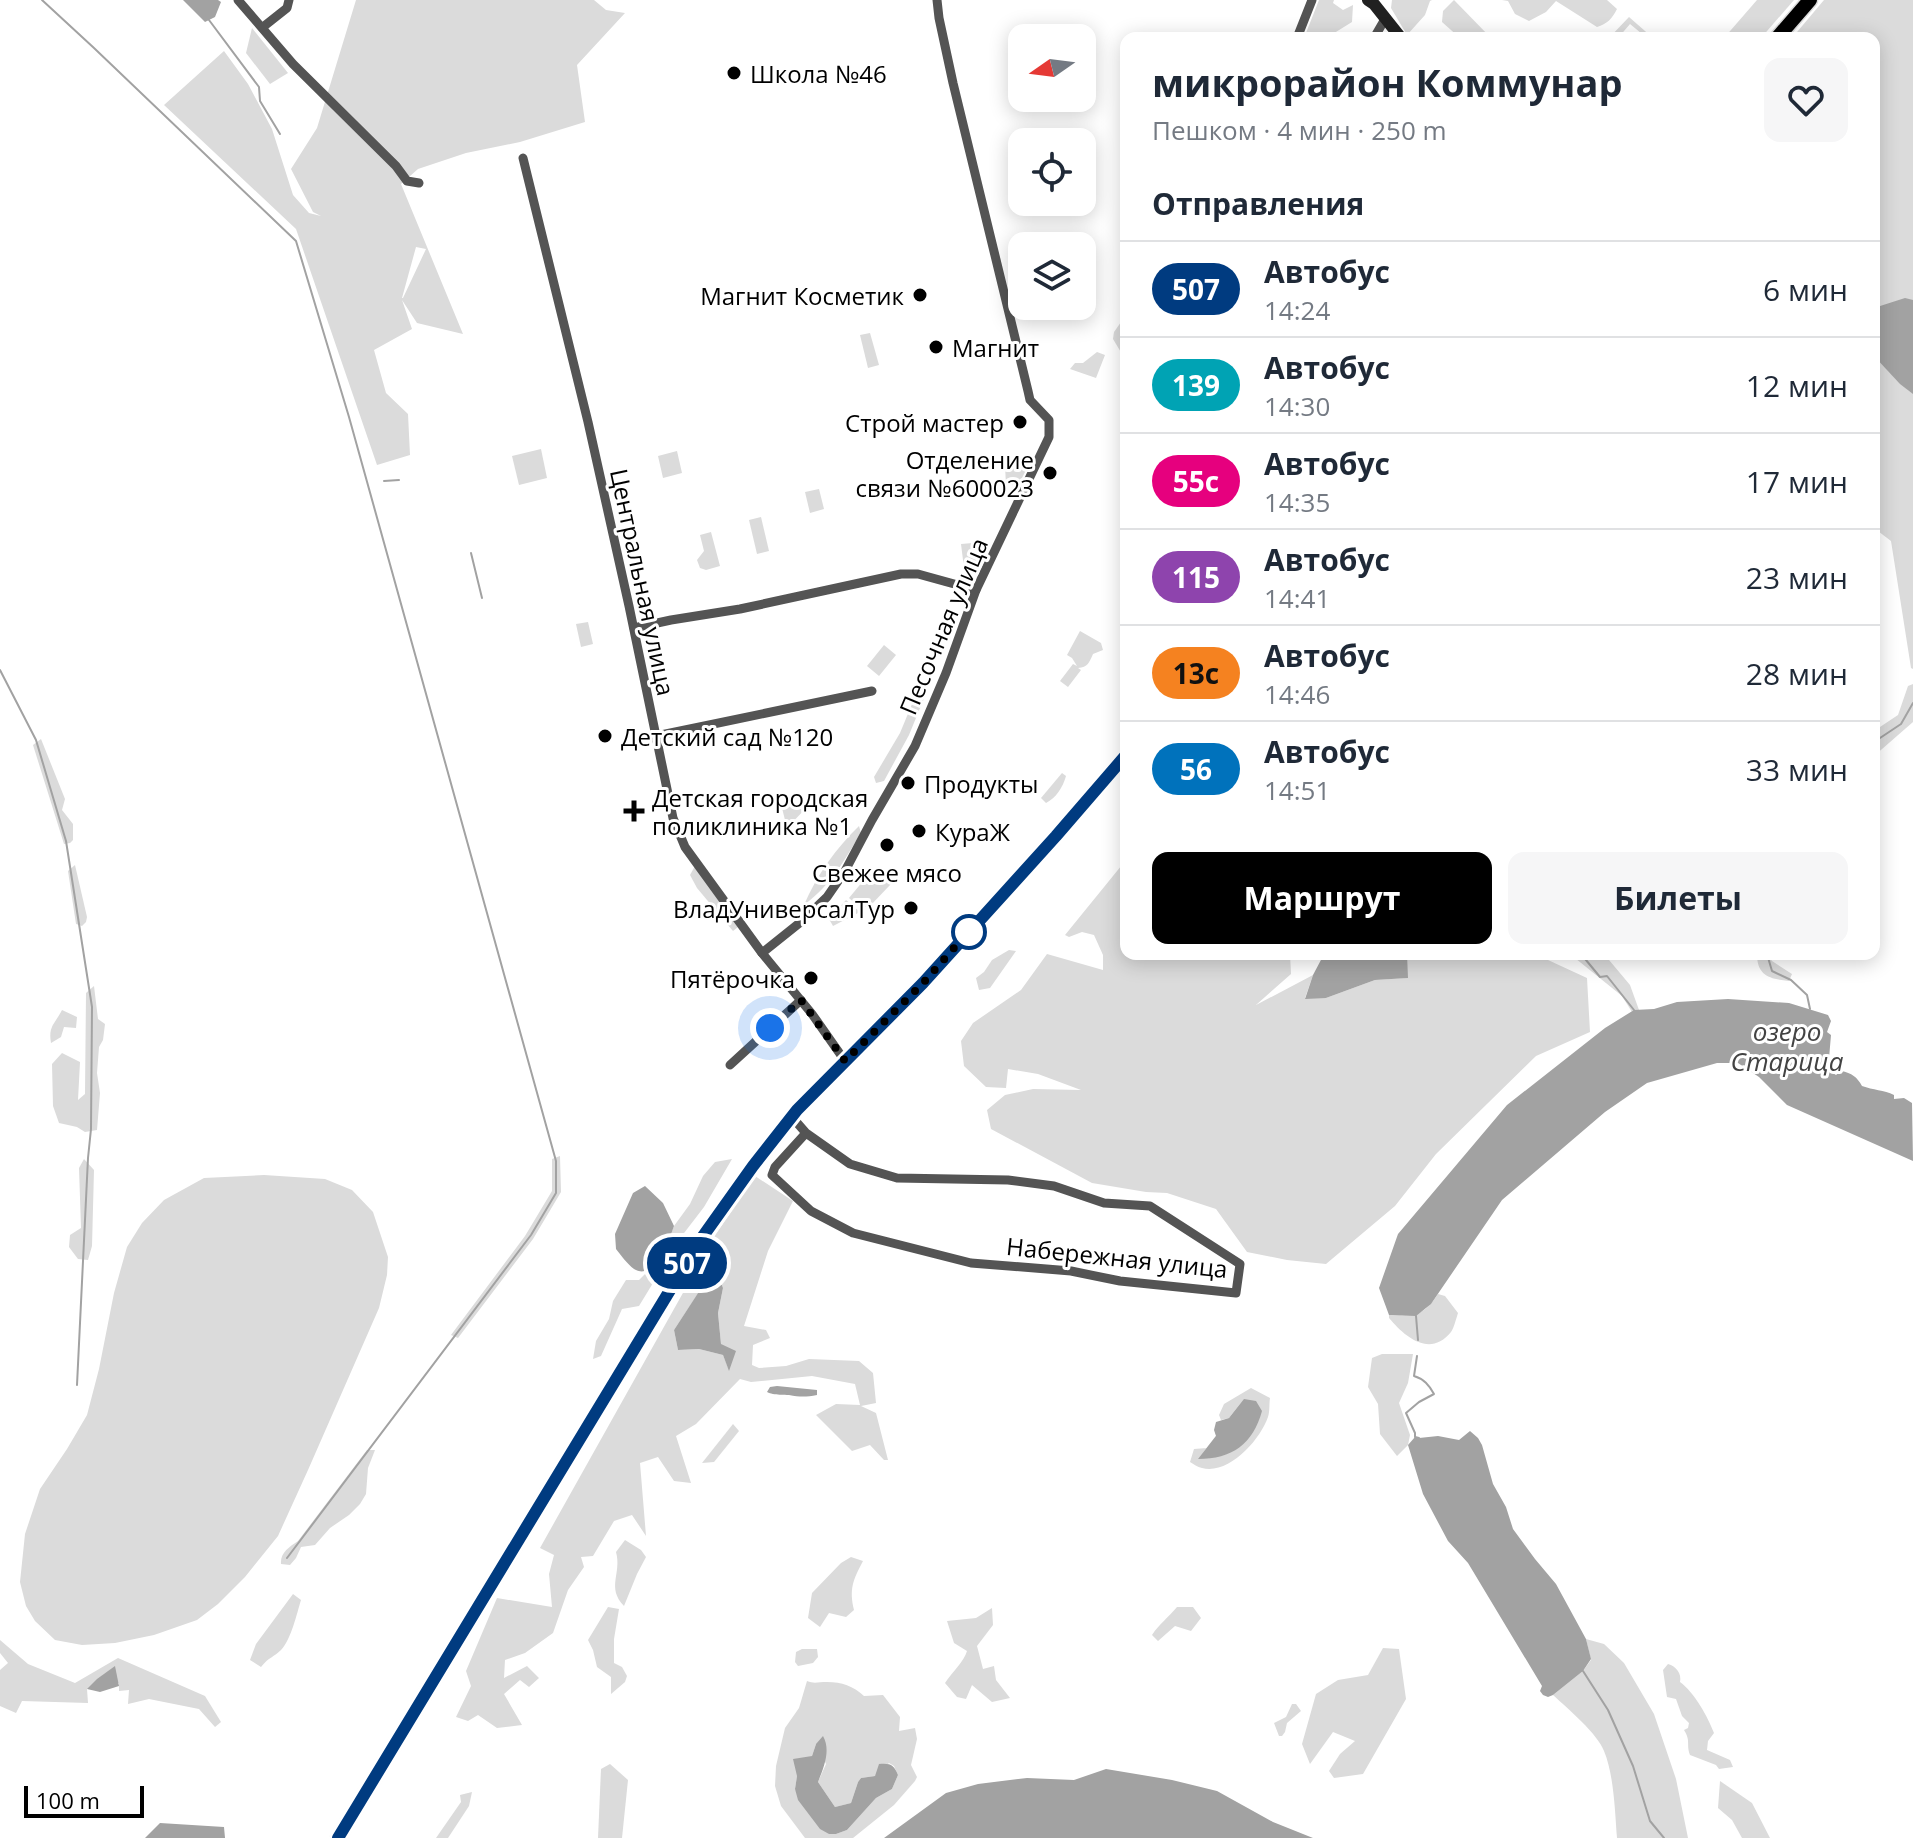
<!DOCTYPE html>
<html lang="ru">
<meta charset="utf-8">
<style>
body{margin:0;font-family:"Open Sans",sans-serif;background:#f6f6f7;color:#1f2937;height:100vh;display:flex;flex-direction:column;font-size:30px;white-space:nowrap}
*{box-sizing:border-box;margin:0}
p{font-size:26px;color:#747a83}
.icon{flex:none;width:44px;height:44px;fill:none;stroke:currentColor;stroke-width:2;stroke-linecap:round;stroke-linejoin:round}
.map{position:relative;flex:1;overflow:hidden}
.drawer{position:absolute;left:1120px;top:32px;width:760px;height:928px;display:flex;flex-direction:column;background:#fff;border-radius:16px;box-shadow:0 4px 20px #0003}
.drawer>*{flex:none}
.badge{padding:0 16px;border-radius:26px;font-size:28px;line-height:52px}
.needle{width:52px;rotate:256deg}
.buttons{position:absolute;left:1008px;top:24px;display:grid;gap:16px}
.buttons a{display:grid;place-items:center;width:88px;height:88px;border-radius:16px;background:#fff;box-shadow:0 4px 20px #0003;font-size:40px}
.scale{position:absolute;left:24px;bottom:20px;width:120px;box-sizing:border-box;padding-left:8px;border:4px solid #000;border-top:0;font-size:22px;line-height:28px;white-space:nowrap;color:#000;-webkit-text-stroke:6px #fff;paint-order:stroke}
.you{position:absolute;width:40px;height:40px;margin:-20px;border:6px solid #fff;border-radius:50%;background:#1a73e8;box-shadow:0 0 0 12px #1a73e833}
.map>.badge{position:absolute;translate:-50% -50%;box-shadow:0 0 0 4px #fff}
h2{padding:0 32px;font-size:30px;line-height:72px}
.round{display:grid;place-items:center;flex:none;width:84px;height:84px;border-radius:16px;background:#f6f6f7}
.head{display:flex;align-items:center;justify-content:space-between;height:136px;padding:0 32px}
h1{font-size:38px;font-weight:700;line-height:60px}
.action{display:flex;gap:16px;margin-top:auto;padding:16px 32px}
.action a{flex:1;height:92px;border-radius:16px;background:#000;color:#fff;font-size:32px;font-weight:700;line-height:92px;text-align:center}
.action a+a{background:#f6f6f7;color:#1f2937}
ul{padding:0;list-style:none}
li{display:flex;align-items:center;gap:24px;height:96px;padding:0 32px;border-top:2px solid #e0e1e3}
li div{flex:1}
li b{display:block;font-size:30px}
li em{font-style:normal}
li .badge{min-width:88px;font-weight:700;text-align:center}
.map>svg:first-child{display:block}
</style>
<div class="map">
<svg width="1913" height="1838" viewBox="0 0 1913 1838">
<rect width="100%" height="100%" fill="#fff"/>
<g fill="#dbdbdb" fill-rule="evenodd">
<path d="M356,0H594L606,10L625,13L577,65L585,122L520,142L466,153L418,169L401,184L463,334L417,323L402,300L412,329L374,350L386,393L408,414L410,455L377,465L296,229L164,105L224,51L248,84L272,129L293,195L309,213L321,216L313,212L291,169L317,128ZM416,247L426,249L403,298H402Z"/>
<path d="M1319,0H1334L1333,3L1343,10L1353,5L1352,22L1331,35V38H1304Z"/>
<path d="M1392,0H1432L1430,1L1425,15L1407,35L1391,8Z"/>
<path d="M1454,0L1491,38H1460L1442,22L1443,11Z"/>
<path d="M1502,0H1607L1617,9C1612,19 1607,24 1597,27L1556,1L1546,12L1529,21L1515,14L1508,1Z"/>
<path d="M1757,0H1794L1761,38H1724Z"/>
<path d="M1824,0H1913V669L1911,668L1891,541L1874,528V38H1792Z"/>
<path d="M1629,17L1653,38H1647L1630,24L1618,38H1609Z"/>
<path d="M252,28L288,73L270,84L246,53Z"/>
<path d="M1126,315V356L1122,354L1113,339L1114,332Z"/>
<path d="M870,333L879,365L868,368L860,335Z"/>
<path d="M1097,352L1105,355L1096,378L1070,369L1075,363H1083Z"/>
<path d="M541,449L547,478L519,485L512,456Z"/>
<path d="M677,451L682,473L663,478L658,456Z"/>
<path d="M1029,464L1018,486L1006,484L1005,467Z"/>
<path d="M819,489L824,509L810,513L805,492Z"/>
<path d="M761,517L769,551L757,554L749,520Z"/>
<path d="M711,532L720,566L706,570L700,568L697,560L704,551L700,535Z"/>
<path d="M985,542L973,576H965L961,544Z"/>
<path d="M588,622L593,644L581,647L576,624Z"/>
<path d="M1080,631L1101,643L1103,650L1093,654C1089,663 1088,667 1078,668L1081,670L1068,687L1060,681L1073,664L1077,666L1072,658L1067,655Z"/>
<path d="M884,645L896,655L879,676L867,666Z"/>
<path d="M1913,684V722L1874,756V731L1898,715L1908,686Z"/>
<path d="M922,691L925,696L909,735L884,781L876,783L874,777L900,733L917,692Z"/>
<path d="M41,739L65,799L62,810L73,824V840L70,843L64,844L33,745Z"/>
<path d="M1062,773L1066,776C1063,787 1056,798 1046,803L1041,798Z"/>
<path d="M805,803L808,806L787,828L782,808Z"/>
<path d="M859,826L861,833C843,862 832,884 804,905C816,876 837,847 859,826Z"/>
<path d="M1126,860V954H1290L1291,974L1256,1005L1313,975L1305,998H1326L1375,980L1407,978V954H1535L1587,978L1590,1032L1536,1056L1436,1154L1395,1206L1326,1264L1287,1260L1247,1252L1216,1209L1167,1193L1146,1192L1092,1183L991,1129L987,1110L1005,1095L1033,1089L1081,1090L1038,1074L1008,1069L1006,1088L986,1087L964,1066L961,1041L973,1023L1021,990L1047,954L1103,970V955L1094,935L1082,932L1069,937L1065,935Z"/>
<path d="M75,865L87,917L86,922L82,926L76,924L68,871Z"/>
<path d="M695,866L738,927L733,931L697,888L690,875Z"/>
<path d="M873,869L891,884L869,907H859L849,898Z"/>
<path d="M846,900L860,912L833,926L829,919Z"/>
<path d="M1009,950L1016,951L990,988L979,990L976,978L984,972L992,960Z"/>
<path d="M1570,954H1604L1630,985L1639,1010L1632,1012L1622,996Z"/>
<path d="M1757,954H1773L1770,958L1772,961L1792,974L1789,981C1770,979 1757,976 1757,954Z"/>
<path d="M94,986L98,1019L105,1024L103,1040L99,1047L97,1073L100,1093L97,1130L85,1132L77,1127L59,1123L53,1106L52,1064L62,1053L80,1062L78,1100L85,1094L86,993Z"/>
<path d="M62,1010L77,1017L76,1028L64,1027L61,1037L51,1043C48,1026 55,1024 62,1010Z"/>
<path d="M560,1156L561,1192L533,1239L458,1338L451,1335L525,1236L552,1191V1159Z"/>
<path d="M84,1159L94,1170L92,1246L88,1260L78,1259L69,1247L70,1235L81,1228L79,1168Z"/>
<path d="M732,1159L704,1207L681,1237L639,1306L622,1309L601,1356L593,1359L596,1341L609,1319L613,1301L626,1280H639L651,1268L666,1246L674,1226L690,1204L703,1176L715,1162Z"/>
<path d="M264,1175L325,1179L352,1190L373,1212L388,1257L387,1275L379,1308L308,1470L278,1536L245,1577L218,1604L197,1620L154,1635L115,1643L82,1645L55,1640L35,1621L26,1606L20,1582L25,1534L40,1489L67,1449L87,1415L99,1369L114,1293L127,1247L142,1223L164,1200L204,1178Z"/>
<path d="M755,1176L793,1201L768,1251L744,1326L766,1330L770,1338L753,1345L752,1365L759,1368L786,1366L809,1359L859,1361L873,1373L876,1403L861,1406L876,1413L888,1460H884L870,1445L852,1451L816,1415L836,1404L860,1405L855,1384L812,1376L751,1382L740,1379L696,1424L676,1436L691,1483L674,1481L658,1457L640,1463L646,1536L632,1515L614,1521L593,1556L581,1557L584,1567L568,1590L553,1633L525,1653L505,1660L504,1678L527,1666L539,1678L529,1687L520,1680L504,1694L522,1725L497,1728L478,1715L468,1721L456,1717L471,1686L466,1671L497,1598L552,1607L549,1574L554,1555L540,1548L716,1234ZM715,1268L723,1288L718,1313L721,1344L729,1370L723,1355L699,1349L678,1350L674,1330Z"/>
<path d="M1438,1294L1445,1296L1458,1313C1456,1319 1454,1328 1451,1332C1430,1358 1405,1337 1389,1318V1315C1414,1316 1423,1317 1438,1294Z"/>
<path d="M1382,1354H1413L1408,1383L1399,1403L1410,1435L1408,1445L1397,1456L1380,1434L1378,1404L1368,1387L1372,1358Z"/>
<path d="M1251,1388L1270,1398C1269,1404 1270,1411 1268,1417C1260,1440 1229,1475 1202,1468C1197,1467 1194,1464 1190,1462L1194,1449L1207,1448L1199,1458L1244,1399L1229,1418L1221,1420L1219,1415L1224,1404Z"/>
<path d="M733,1424L739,1431L714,1462L702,1463Z"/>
<path d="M367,1450H375L368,1468L366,1494L360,1504L349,1515L330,1528L315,1545L301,1547L296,1558L290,1565L281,1564C280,1553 289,1547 298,1541Z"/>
<path d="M625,1540L641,1550L646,1557L637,1574L624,1606C606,1587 622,1574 616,1552Z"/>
<path d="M851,1557L863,1561C853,1580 849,1589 854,1610L846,1617L829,1613L820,1627L808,1618L812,1593L841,1563Z"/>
<path d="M293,1594L301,1600C297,1613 291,1640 281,1650C274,1657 269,1657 261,1667L250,1660L256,1644Z"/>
<path d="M608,1607L619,1609L614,1639V1663L622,1667L627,1676L625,1682L611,1694V1677L597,1667L593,1650L588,1640Z"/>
<path d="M1177,1607H1193L1201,1618L1191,1631L1175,1626L1158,1641L1152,1635C1159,1624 1169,1617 1177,1607Z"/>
<path d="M992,1608L993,1625L977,1646L983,1669L994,1666L996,1680L1010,1698L992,1702L972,1685L966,1699L957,1697L945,1683C952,1672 964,1662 967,1651L954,1643L947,1621L976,1618Z"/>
<path d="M1586,1639L1604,1644L1624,1663L1654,1714L1676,1779L1688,1838H1617C1615,1812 1614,1775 1604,1751C1598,1734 1567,1708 1553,1695L1583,1671L1591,1660Z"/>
<path d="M0,1640L28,1664L75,1683L118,1658L205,1696L221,1722L215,1727L199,1709L149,1699L128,1704L129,1690L119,1691V1683L87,1689L88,1703L22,1701L16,1713L0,1706V1670L8,1663L0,1653Z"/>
<path d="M1383,1648L1399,1649L1406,1699L1363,1774L1334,1778L1329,1771L1340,1754L1355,1741L1333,1732L1310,1764L1302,1744L1316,1694L1338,1680L1368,1675Z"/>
<path d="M802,1649H817L818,1657L813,1663L798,1666L795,1662L796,1652Z"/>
<path d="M1668,1664C1676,1666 1682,1674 1680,1682C1694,1692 1708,1717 1714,1733L1708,1741L1707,1750L1730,1760L1733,1767L1719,1769L1716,1765L1690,1755C1686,1744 1691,1741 1684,1730L1688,1728L1689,1723L1682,1716L1676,1699L1667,1697L1663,1670Z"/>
<path d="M807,1681C814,1684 818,1682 827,1682C842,1682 853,1686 864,1696L883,1695L900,1717L899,1731L915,1728L917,1739L911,1765L917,1777L915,1781L894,1805L853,1838H805L781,1806L775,1786L776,1766L785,1728L799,1708ZM816,1744L826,1764L818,1782L835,1807L851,1803L858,1782L861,1778L875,1776L889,1763L894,1766L898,1775L892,1789L876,1798L847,1830L836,1834H829L795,1789L797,1776L812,1756Z"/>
<path d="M1292,1704H1296L1301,1711L1287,1723L1285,1732L1282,1736H1279L1274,1723L1286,1717Z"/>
<path d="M610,1764L628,1780L622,1838H598L601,1769Z"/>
<path d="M1720,1781L1752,1803L1770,1838H1742L1732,1820L1718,1808Z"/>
<path d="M472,1792L469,1806L448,1838H436L461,1802L460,1795Z"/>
</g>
<g fill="#a2a2a2">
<path d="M183,0H218L221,2L215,17L205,22Z"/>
<path d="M1905,298L1913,300V394L1900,384L1874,356V311L1877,307Z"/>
<path d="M1321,954H1407L1408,978L1375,980L1326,998L1305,999L1313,975L1322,958Z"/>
<path d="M1728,999L1789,1003L1828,1015L1831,1021L1827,1032L1831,1035L1828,1070L1836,1075L1841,1071C1852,1073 1857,1077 1862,1086C1873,1090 1884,1090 1894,1095V1099L1904,1098L1912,1103L1913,1161L1787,1105L1759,1077L1738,1063H1717L1647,1083L1605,1112L1502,1200L1431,1304L1416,1316L1389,1315L1379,1288L1398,1234L1507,1105L1605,1028L1634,1010L1654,1009L1677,1002Z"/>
<path d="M645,1186L663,1203L674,1226C669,1240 654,1282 634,1269C627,1264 621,1255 616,1249L615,1234L633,1193Z"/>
<path d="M715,1267L723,1288L718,1313L721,1344L736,1351L729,1371L723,1355L699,1349L678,1350L674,1330Z"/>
<path d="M777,1386L817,1390V1395C806,1397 800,1397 789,1395C780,1394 776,1396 767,1392L770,1387Z"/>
<path d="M1244,1399L1256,1401L1262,1411C1253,1444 1232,1459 1198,1459L1216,1436L1214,1430L1216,1422L1229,1418Z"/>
<path d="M1470,1431L1478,1438L1482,1445L1493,1484L1506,1507L1513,1529L1535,1559L1556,1584L1586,1639L1591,1659L1583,1671L1553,1695L1548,1697L1543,1695L1540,1691L1542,1686L1468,1563L1448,1541L1423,1494L1408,1445L1415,1437L1419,1438L1438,1436L1459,1440Z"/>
<path d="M115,1666L119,1686L100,1692L87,1689L97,1679Z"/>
<path d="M823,1736C831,1750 824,1767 818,1782L835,1807L851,1803L858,1782L861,1778L875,1776L879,1764C891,1763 894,1765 898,1775L892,1789L876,1798L847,1830L836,1834H829L820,1829L798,1800L795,1789L797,1776L793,1759L812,1756L816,1744Z"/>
<path d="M1106,1769L1172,1780L1217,1791L1273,1822L1313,1838H884L946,1793L978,1784L1027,1778L1074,1780Z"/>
<path d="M160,1823L224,1827L225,1838H145Z"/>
</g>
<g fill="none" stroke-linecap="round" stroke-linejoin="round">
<g stroke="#a2a2a2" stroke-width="2">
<path d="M42,0L94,48L296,241L349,417L556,1161V1193L531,1235L287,1558"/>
<path d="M209,20L259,87L260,101L280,134"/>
<path d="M384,481L399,480"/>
<path d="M471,553L482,598"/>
<path d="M0,670L36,740L66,841L92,1007L91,1129L88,1158L77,1385"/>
<path d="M1874,742L1901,724L1913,703"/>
<path d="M1581,954L1600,977L1607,976L1634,1010"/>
<path d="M1767,954L1772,971L1791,980L1807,995L1810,1009"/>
<path d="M1416,1316L1418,1340"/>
<path d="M1417,1356L1414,1376C1424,1379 1429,1385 1434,1394L1419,1402L1406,1413L1415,1433V1437L1419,1438"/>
<path d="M1583,1671L1608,1710L1633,1766L1650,1821L1664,1838"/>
</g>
<defs>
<g id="primary">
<path d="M1777,38L1810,0"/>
<path d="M338,1838L701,1239L753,1166L797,1110L923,983L1056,836L1126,755"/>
</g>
</defs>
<use href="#primary" stroke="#dbdbdb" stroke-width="17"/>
<g stroke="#545454" stroke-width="9">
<path d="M238,0L293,64L396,166L407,181L419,183"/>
<path d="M263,27L287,8L289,0"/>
<path d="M1297,38L1312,0"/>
<path d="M1374,38L1385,19"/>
<path d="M523,158L588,422L629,606L673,818L685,847L762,953L812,1014L845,1061"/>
<path d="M634,628L671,620L740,609L901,574H918L976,590"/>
<path d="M656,736L872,691"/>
<path d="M762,953L802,921L827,897L845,871L872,820L915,746L946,673L976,590L1049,437V420L1030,400L1028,391L953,83L939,18L937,0"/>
<path d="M730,1065L801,1000"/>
<path d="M792,1117L806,1133L850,1164L897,1178L1008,1180L1054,1186L1104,1203L1150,1206L1240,1264L1236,1293L1120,1281L1071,1271L971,1263L853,1233L811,1211L772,1175L775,1167L806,1133"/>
</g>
<path stroke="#212121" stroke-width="12" d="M1368,0L1374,4L1401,38"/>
<use href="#primary" stroke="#000" stroke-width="14"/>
</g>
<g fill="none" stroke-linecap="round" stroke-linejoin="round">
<defs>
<path id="line" d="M338,1838L701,1239L753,1166L797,1110L923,983L1056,836L1126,755"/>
</defs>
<use href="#line" stroke="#fff" stroke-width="18"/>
<use href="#line" stroke="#003b80" stroke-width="12"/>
<path stroke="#000" stroke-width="8" stroke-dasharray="0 14.4" d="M770,1028L801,1000L845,1061L923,983L970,930L969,932"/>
</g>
<g fill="#000" stroke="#fff" stroke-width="3">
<circle cx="734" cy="73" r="8"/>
<circle cx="920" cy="295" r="8"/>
<circle cx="936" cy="347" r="8"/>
<circle cx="1020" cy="422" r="8"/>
<circle cx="1050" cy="473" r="8"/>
<circle cx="605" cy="736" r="8"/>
<circle cx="908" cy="783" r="8"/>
<path d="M630 799h8v8h8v8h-8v8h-8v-8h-8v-8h8z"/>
<circle cx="919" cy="831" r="8"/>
<circle cx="887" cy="845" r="8"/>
<circle cx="911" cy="908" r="8"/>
<circle cx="811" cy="978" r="8"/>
</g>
<circle fill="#fff" stroke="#003b80" stroke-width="4" cx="969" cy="932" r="16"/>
<g text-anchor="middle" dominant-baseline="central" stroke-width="6" stroke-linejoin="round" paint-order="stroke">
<g font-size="24" fill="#000" stroke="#fff" text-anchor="start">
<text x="750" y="73">Школа №46</text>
<text x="904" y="295" text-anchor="end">Магнит Косметик</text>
<text x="952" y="347">Магнит</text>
<text x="1004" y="422" text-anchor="end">Строй мастер</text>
<text x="1034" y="459" text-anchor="end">Отделение<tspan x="1034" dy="28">связи №600023</tspan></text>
<text x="621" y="736">Детский сад №120</text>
<text x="924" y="783">Продукты</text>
<text x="652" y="797">Детская городская<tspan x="652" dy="28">поликлиника №1</tspan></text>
<text x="935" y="831">КураЖ</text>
<text x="887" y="872" text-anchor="middle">Свежее мясо</text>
<text x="895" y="908" text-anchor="end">ВладУниверсалТур</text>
<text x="795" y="978" text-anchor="end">Пятёрочка</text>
</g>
<g font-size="24" fill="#000" stroke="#fff">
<text transform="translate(643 582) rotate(78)">Центральная улица</text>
<text transform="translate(943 626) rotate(-67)">Песочная улица</text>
<text transform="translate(1117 1257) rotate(6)">Набережная улица</text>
</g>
<g font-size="26" font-style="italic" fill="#434343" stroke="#fff">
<text x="1787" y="1031">озеро<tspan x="1787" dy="30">Старица</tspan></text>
</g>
</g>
</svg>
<div class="buttons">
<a><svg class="needle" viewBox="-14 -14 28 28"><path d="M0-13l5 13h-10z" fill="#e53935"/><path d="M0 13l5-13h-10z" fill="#747a83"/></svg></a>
<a><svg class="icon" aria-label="locate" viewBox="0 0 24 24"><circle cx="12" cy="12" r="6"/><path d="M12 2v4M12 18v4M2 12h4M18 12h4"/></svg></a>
<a><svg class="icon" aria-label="layers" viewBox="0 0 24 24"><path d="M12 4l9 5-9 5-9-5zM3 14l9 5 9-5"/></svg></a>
</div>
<div class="scale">100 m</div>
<div class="you" style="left:770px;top:1028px"></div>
<b class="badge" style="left:687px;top:1263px;background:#003b80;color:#fff">507</b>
<section class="drawer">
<div class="head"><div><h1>микрорайон Коммунар</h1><p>Пешком · 4 мин · 250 m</p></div><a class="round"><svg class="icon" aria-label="heart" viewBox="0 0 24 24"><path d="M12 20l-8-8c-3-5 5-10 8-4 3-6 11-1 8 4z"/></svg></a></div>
<h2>Отправления</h2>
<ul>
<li><span class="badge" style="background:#003b80;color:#fff">507</span><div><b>Автобус</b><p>14:24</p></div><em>6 мин</em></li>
<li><span class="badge" style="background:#00a3b4;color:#fff">139</span><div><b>Автобус</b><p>14:30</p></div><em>12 мин</em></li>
<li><span class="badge" style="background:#e6007e;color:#fff">55с</span><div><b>Автобус</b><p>14:35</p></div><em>17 мин</em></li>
<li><span class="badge" style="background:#8e44ad;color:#fff">115</span><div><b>Автобус</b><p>14:41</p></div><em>23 мин</em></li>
<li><span class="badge" style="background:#f58220;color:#111">13с</span><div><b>Автобус</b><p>14:46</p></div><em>28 мин</em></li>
<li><span class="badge" style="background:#0072bc;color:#fff">56</span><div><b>Автобус</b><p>14:51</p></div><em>33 мин</em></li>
</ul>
<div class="action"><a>Маршрут</a><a>Билеты</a></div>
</section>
</div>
